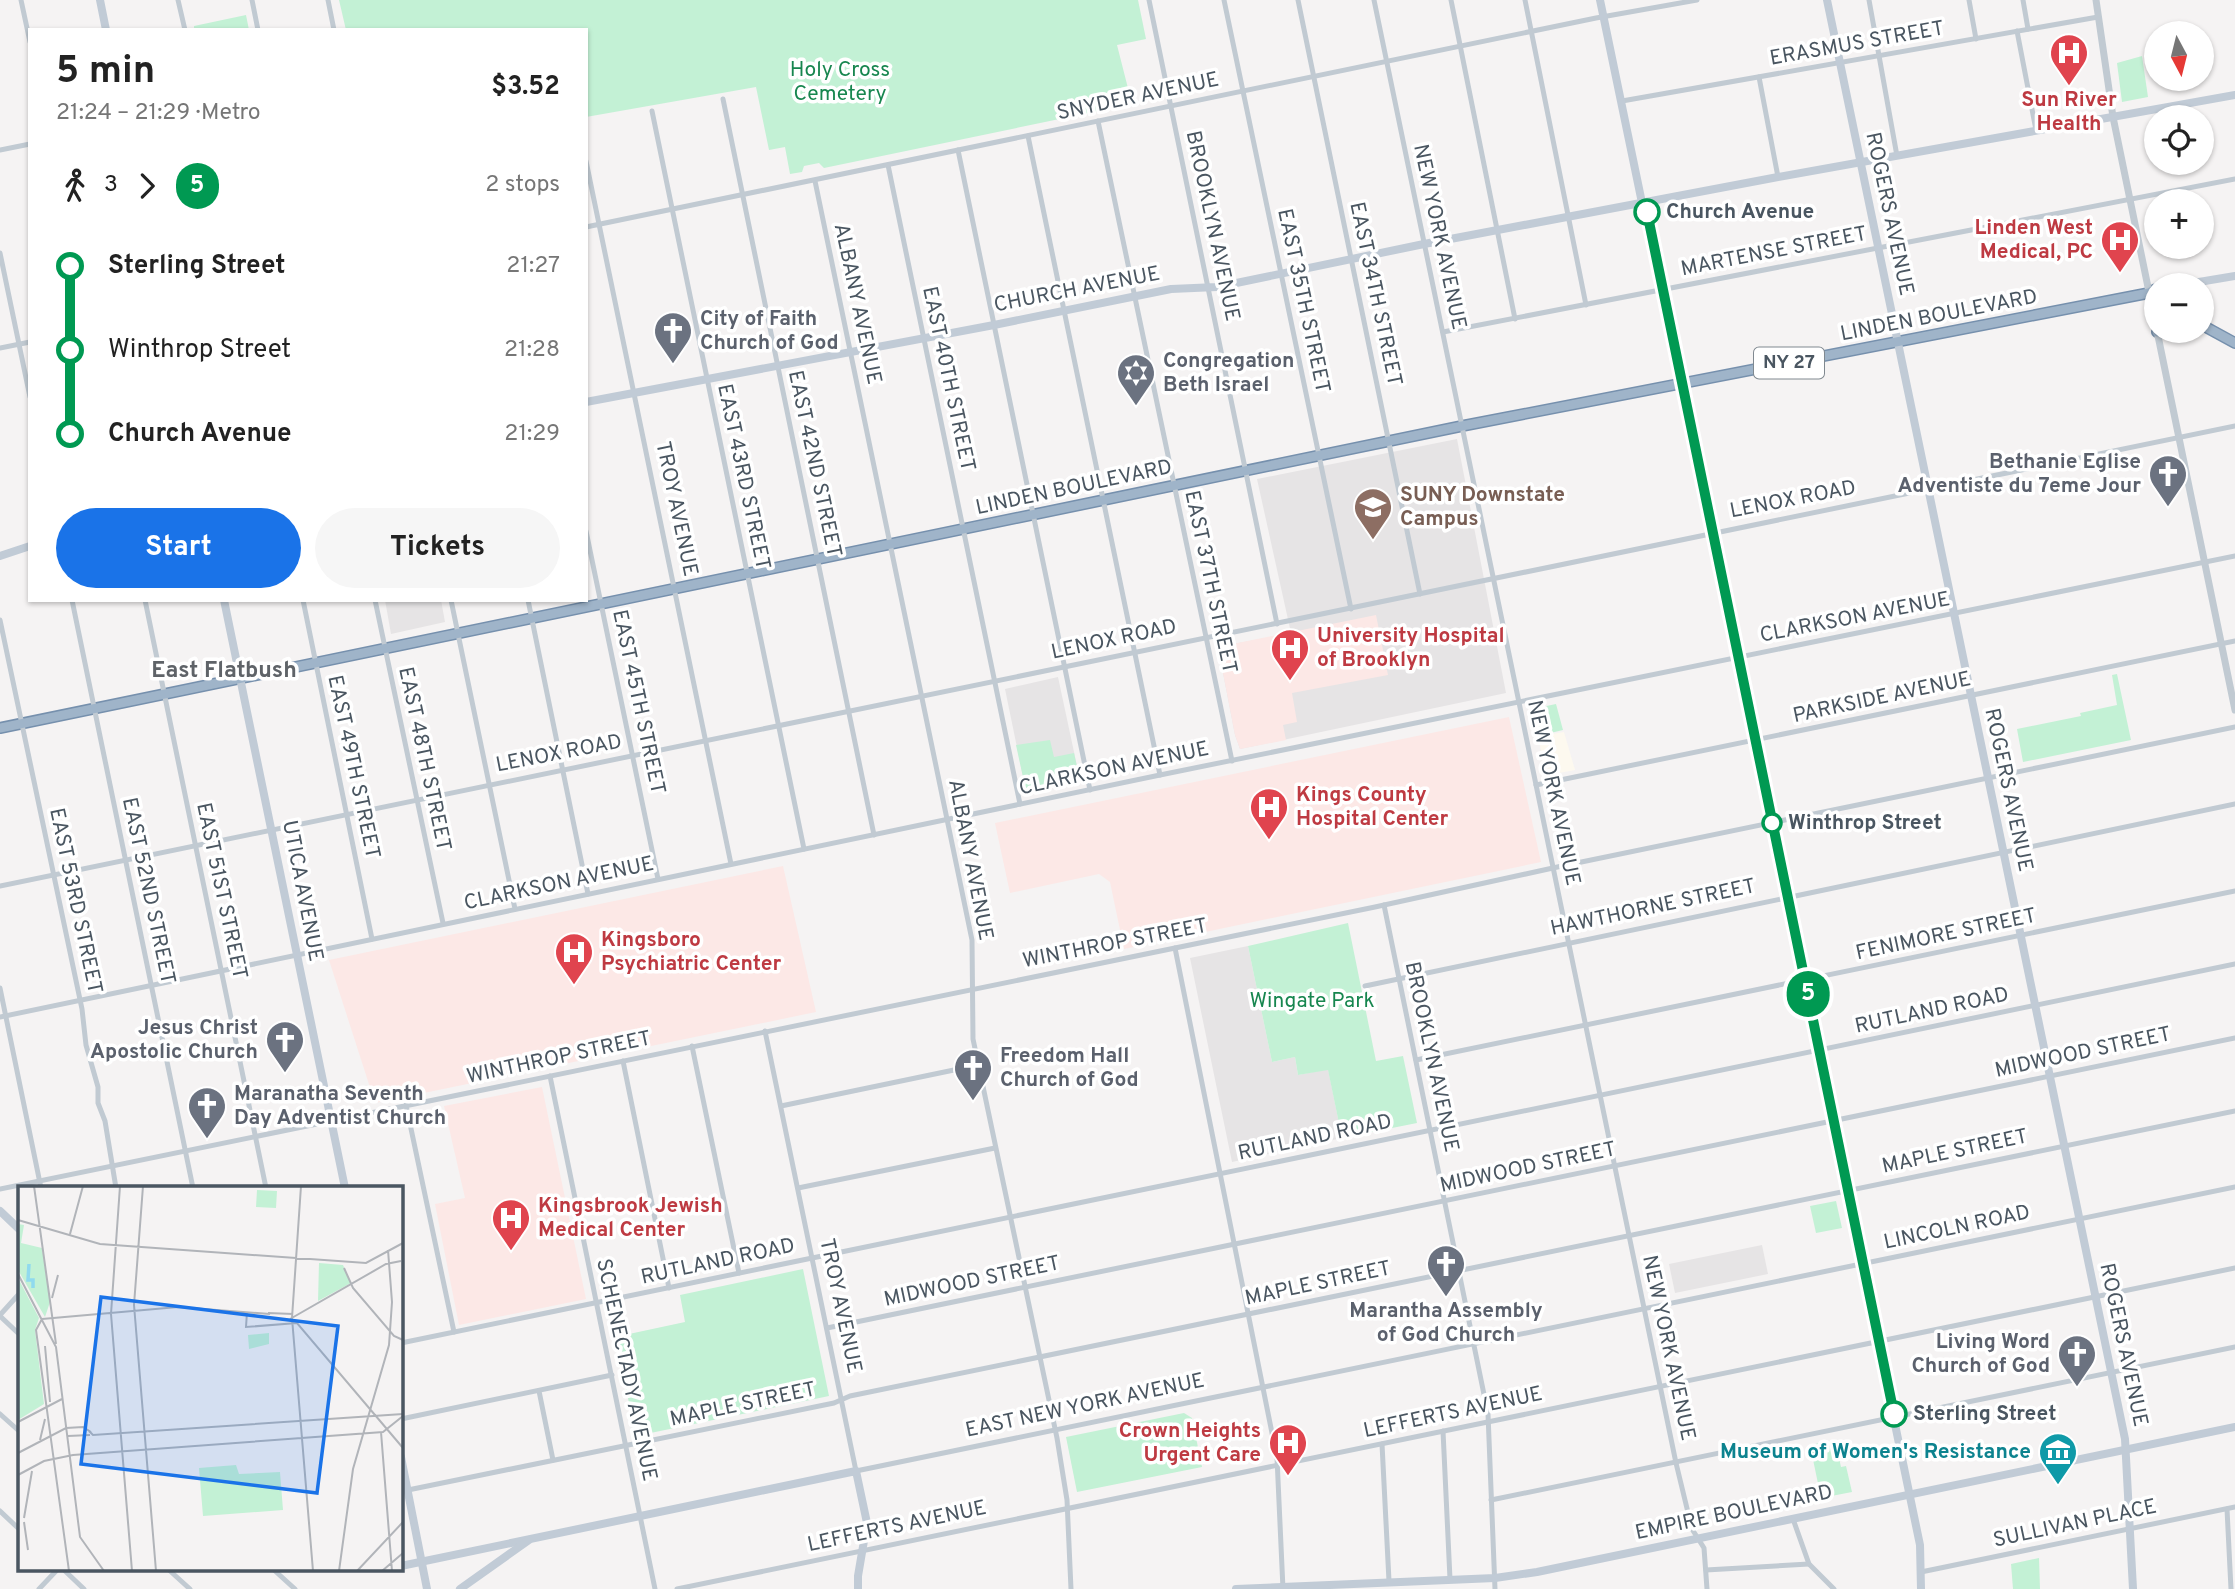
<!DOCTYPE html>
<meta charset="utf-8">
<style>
body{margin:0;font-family:Overpass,sans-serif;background:#f6f6f6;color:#222;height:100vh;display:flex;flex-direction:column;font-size:26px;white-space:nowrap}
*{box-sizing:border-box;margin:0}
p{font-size:23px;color:#767676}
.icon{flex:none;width:38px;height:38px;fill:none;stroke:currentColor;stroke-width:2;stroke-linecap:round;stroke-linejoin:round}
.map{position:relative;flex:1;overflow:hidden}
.panel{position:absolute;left:28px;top:28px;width:560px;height:574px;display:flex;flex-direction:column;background:#fff;border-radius:0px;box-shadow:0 2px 5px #0004}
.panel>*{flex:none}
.badge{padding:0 14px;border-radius:23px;font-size:24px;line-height:46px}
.needle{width:46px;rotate:173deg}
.tools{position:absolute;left:2144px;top:21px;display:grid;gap:14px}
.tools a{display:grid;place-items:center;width:70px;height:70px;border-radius:50%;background:#fff;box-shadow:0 2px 5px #0004;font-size:35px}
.map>.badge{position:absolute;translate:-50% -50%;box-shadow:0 0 0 4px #fff}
.legs{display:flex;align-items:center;gap:10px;height:77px;padding:0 28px;font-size:23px}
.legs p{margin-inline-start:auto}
.head{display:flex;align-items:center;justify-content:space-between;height:119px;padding:0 28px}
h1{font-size:38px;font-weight:700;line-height:52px}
.primary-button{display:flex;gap:14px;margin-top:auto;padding:14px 28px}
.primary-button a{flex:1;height:80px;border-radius:42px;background:#1a73e8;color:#fff;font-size:28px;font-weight:700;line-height:80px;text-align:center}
.primary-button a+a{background:#f6f6f6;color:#222}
ul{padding:0 28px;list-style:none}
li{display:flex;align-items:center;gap:24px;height:84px;font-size:26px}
li i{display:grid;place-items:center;width:10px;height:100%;margin:0 9px;background:currentColor}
li i::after{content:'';width:18px;height:18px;margin:-9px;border:5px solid;border-radius:50%;background:#fff}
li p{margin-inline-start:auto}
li:first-child i{background:linear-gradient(#0000 50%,currentColor 0)}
li:last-child i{background:linear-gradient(currentColor 50%,#0000 0)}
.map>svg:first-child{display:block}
</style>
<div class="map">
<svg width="2235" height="1589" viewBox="0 0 2235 1589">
<rect width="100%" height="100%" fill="#f5f3f3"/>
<path fill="#fdf9ef" d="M1564,732L1575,770L1548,775V772H1545L1539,741H1541L1540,736Z"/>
<g fill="#e6e4e5">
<path d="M1457,439L1506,693L1240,749L1235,735L1218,647L1291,633L1257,479Z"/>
<path d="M385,600H441L445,622L391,634Z"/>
<path d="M1058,677L1080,780L1026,791L1005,689Z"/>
<path d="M1248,946L1272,1062L1295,1057L1298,1075L1328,1069L1342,1138L1232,1162L1190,958Z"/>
<path d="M1762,1245L1768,1274L1675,1293L1669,1264Z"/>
</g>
<g fill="#fce8e6">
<path d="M1376,615L1388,675L1292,693L1297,722L1283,725L1286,740L1240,749L1235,735L1218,647Z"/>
<path d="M1509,717L1541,862L1124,949L1110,882L1099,874L1010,893L995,823Z"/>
<path d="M783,866L816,1012L375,1103L329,960Z"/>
<path d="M542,1087L586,1299L459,1325L435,1204L465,1198L444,1106Z"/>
</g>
<g fill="#c3f1d5">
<path d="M339,0H1138L1146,39L1117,45L1132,104L824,168L819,163L804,166L802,172L790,174L785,147L769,150L756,87L586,117V30H346Z"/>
<path d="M246,15L249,30H194V26Z"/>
<path d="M2142,56L2148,97L2122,102L2117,63Z"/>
<path d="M2117,674L2131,740L2023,762L2017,729L2081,716L2080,713L2117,705L2112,675Z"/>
<path d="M1556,704L1563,730L1538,736L1532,709Z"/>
<path d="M1050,740L1054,757L1074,753L1080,780L1026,791L1016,745Z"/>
<path d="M1348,923L1376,1061L1403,1056L1417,1123L1342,1138L1328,1070L1298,1075L1295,1057L1272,1062L1248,946Z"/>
<path d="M1836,1201L1842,1228L1816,1233L1810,1206Z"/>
<path d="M803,1269L829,1396L636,1436L615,1337L685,1322L680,1295Z"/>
<path d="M1184,1413L1192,1418L1202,1467L1077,1492L1066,1437Z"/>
<path d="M1835,1440L1841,1467L1846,1466L1852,1492L1821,1498L1810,1445Z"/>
<path d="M2039,1558L2040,1589H2013L2011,1564Z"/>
</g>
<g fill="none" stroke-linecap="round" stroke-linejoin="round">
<defs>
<g id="trunk">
<path d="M2178,285H2182"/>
<path d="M2202,325L2235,343"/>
<path d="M2157,332L2162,331"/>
<path d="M0,728L1462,426L2149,293L2156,289"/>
</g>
</defs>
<use href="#trunk" stroke="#7690ad" stroke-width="12"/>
<g stroke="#c1cad2" stroke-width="5">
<path d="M21,0L30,42"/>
<path d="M178,0L185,30"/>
<path d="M252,0L258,30"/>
<path d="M328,0L334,30"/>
<path d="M1149,0L1277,624"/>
<path d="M1224,0L1351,609"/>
<path d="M1298,0L1420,594"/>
<path d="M1374,0L1676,1463L1692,1529L1704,1548L1707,1589"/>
<path d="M1451,0L1515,319"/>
<path d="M1525,0L1586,305"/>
<path d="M1869,0L1897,156"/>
<path d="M1969,0L1976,39"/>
<path d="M2023,0L2028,29"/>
<path d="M2017,31L2036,130"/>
<path d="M1759,77L1778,177"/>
<path d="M723,99L874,835"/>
<path d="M1622,101L2098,17"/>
<path d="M652,111L804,849"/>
<path d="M1098,121L1232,761"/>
<path d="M1028,136L1160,775"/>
<path d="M0,150L30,144"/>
<path d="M958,150L1090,790"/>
<path d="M586,161L731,864"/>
<path d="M888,165L1020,804"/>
<path d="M815,181L972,940L973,1039L1057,1438L1067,1500L1071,1589"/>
<path d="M586,227L1596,18L1697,0"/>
<path d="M0,253L30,397"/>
<path d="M1443,332L2235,179"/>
<path d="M0,348L30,342"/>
<path d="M586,531L658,879"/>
<path d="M72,600L193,1188"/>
<path d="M145,600L266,1188"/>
<path d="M303,600L372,939"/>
<path d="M375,600L443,923"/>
<path d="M451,600L515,909"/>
<path d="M528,600L588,894"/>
<path d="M0,620L82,1009L86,1045L98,1087V1103L105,1121L116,1188"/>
<path d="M1536,785L2235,641"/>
<path d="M0,886L2235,426"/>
<path d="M1384,905L1488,1414L1495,1589"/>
<path d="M1175,948L1277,1458L1283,1589"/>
<path d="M1365,986L2235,804"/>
<path d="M0,988L41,1188"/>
<path d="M0,1017L1160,775L2235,556"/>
<path d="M765,1031L856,1471L2235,1187"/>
<path d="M692,1046L739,1273"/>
<path d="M1416,1060L2235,891"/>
<path d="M623,1061L669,1288"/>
<path d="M550,1076L655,1589"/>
<path d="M406,1105L454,1332"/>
<path d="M781,1106L978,1065"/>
<path d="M798,1188L995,1148"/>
<path d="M0,1189L1375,907L1562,866L2235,727"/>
<path d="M0,1315L19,1294"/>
<path d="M0,1316L19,1334"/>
<path d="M827,1328L2235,1038"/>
<path d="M401,1343L2235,964"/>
<path d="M539,1391L553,1460"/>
<path d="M0,1414L19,1431"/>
<path d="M401,1419L612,1375"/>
<path d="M1443,1431L1450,1579"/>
<path d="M1382,1444L1389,1581"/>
<path d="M408,1490L834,1403L850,1396L2235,1111"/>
<path d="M1491,1500L2235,1347"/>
<path d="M2227,1509L2231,1589"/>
<path d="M0,1511L19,1529"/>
<path d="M1793,1519L1809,1564L1834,1589"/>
<path d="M64,1570L84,1589"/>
<path d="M169,1570L190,1589"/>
<path d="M274,1570L295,1589"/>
<path d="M1706,1570L1809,1564"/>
<path d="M1921,1572L2235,1507"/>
<path d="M39,1589L57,1570"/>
<path d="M677,1589L2235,1268"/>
</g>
<g stroke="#c1cad2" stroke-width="7">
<path d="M2096,0L2113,117L2156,326"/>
<path d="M2157,331L2235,710"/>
</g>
<g stroke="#c1cbd6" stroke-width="8">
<path d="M100,0L106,30"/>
<path d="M1600,0L1920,1545L1921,1589"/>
<path d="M1827,0L2125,1439L2133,1589"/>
<path d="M2181,285L2235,276"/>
<path d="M586,402L994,325L1171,289L1217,287L1424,244L1778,177L2235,95"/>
<path d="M0,556L30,546"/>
<path d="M224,600L345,1188"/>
<path d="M0,1211L19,1229"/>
<path d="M401,1457L427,1589"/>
<path d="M401,1566L856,1471L867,1523L858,1576V1589"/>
<path d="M460,1589L529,1540"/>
<path d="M1236,1589L1495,1578L1537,1572L2235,1427"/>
</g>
<use href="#trunk" stroke="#9fb4c9" stroke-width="9"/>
</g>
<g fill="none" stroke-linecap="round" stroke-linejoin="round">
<defs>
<path id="line-1" d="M1647,212L1894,1414"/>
</defs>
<use href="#line-1" stroke="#fff" stroke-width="16"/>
<use href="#line-1" stroke="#009952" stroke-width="10"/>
</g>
<defs>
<symbol id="hospital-pin" viewBox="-11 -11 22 30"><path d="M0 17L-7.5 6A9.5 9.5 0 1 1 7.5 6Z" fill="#e0444e" stroke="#fff"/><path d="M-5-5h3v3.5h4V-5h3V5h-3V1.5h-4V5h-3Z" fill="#fff"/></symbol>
<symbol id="church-pin" viewBox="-11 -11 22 30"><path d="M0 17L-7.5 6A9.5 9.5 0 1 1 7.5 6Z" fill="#6b7280" stroke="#fff"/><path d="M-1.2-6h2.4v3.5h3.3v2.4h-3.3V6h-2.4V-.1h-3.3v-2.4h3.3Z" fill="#fff"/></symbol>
<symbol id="synagogue-pin" viewBox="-11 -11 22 30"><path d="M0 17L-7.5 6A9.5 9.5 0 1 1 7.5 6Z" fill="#6b7280" stroke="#fff"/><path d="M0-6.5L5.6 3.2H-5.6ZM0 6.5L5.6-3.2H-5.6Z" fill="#fff"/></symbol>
<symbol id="university-pin" viewBox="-11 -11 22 30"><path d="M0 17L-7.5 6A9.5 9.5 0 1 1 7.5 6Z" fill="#8d6e63" stroke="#fff"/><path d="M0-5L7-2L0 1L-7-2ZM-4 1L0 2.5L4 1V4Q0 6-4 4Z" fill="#fff"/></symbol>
<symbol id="museum-pin" viewBox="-11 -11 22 30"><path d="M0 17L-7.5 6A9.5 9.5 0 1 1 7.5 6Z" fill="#0f9aa8" stroke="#fff"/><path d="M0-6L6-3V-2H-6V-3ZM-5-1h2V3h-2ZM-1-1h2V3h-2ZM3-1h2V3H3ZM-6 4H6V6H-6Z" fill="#fff"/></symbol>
</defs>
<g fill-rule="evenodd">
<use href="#hospital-pin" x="2047" y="31" width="44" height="60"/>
<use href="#hospital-pin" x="2098" y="218" width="44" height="60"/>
<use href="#church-pin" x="651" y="309" width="44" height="60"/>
<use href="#synagogue-pin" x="1114" y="351" width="44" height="60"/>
<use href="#church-pin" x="2146" y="452" width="44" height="60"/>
<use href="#university-pin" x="1351" y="485" width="44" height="60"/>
<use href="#hospital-pin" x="1268" y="626" width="44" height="60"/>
<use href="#hospital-pin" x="1247" y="785" width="44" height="60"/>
<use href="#hospital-pin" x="552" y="930" width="44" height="60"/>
<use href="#church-pin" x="263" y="1018" width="44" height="60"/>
<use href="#church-pin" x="951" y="1046" width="44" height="60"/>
<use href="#church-pin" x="185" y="1084" width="44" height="60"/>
<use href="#hospital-pin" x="489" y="1196" width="44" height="60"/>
<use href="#church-pin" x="1424" y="1242" width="44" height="60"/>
<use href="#church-pin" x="2055" y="1332" width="44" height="60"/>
<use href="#hospital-pin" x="1266" y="1421" width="44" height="60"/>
<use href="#museum-pin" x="2036" y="1430" width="44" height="60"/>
</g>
<g fill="#fff" stroke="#009952" stroke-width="3.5">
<circle cx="1647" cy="212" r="12"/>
<circle cx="1772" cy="823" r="9"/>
<circle cx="1894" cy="1414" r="12"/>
</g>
<g text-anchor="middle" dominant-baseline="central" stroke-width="7" stroke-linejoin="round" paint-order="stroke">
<rect fill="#fff" stroke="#808990" stroke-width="2" x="1754" y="347.5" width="70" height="31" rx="5"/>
<g font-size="19" font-weight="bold" fill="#4a5661">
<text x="1789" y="363">NY 27</text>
</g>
<g font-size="21" fill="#4a5661" stroke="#fff">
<text transform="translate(1857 44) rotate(-10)">ERASMUS STREET</text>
<text transform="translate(1138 97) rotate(-12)">SNYDER AVENUE</text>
<text transform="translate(1889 214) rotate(78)">ROGERS AVENUE</text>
<text transform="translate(1212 226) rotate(78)">BROOKLYN AVENUE</text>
<text transform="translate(1439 237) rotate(78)">NEW YORK AVENUE</text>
<text transform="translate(1774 252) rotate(-11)">MARTENSE STREET</text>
<text transform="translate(1077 290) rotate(-11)">CHURCH AVENUE</text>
<text transform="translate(1375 294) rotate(78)">EAST 34TH STREET</text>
<text transform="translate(1303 301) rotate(78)">EAST 35TH STREET</text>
<text transform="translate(857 304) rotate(78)">ALBANY AVENUE</text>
<text transform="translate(1939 316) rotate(-11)">LINDEN BOULEVARD</text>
<text transform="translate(948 379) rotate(78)">EAST 40TH STREET</text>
<text transform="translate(814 464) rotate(78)">EAST 42ND STREET</text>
<text transform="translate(743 477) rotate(78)">EAST 43RD STREET</text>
<text transform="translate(1074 488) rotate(-12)">LINDEN BOULEVARD</text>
<text transform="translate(1793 500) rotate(-11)">LENOX ROAD</text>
<text transform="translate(676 509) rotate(78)">TROY AVENUE</text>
<text transform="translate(1210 582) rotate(78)">EAST 37TH STREET</text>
<text transform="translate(1855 618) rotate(-11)">CLARKSON AVENUE</text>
<text transform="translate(1114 640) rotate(-12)">LENOX ROAD</text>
<text transform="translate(1882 698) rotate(-12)">PARKSIDE AVENUE</text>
<text transform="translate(638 702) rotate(78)">EAST 45TH STREET</text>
<text transform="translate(559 754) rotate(-11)">LENOX ROAD</text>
<text transform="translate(424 759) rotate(78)">EAST 48TH STREET</text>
<text transform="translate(353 767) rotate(78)">EAST 49TH STREET</text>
<text transform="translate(1114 769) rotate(-12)">CLARKSON AVENUE</text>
<text transform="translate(2008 790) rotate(78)">ROGERS AVENUE</text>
<text transform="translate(1553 793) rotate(78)">NEW YORK AVENUE</text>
<text transform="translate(970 860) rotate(79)">ALBANY AVENUE</text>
<text transform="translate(559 884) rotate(-12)">CLARKSON AVENUE</text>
<text transform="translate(148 891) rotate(78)">EAST 52ND STREET</text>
<text transform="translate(221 891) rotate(78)">EAST 51ST STREET</text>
<text transform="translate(302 891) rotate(79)">UTICA AVENUE</text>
<text transform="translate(75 901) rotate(78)">EAST 53RD STREET</text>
<text transform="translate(1653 908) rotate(-12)">HAWTHORNE STREET</text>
<text transform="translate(1946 935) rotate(-12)">FENIMORE STREET</text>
<text transform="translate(1115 944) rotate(-11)">WINTHROP STREET</text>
<text transform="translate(1932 1011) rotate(-12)">RUTLAND ROAD</text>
<text transform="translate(2083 1053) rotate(-12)">MIDWOOD STREET</text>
<text transform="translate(1431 1057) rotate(78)">BROOKLYN AVENUE</text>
<text transform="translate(559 1058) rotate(-12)">WINTHROP STREET</text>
<text transform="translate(1315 1138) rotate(-12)">RUTLAND ROAD</text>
<text transform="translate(1955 1152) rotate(-12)">MAPLE STREET</text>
<text transform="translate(1528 1168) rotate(-12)">MIDWOOD STREET</text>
<text transform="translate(1957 1228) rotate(-12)">LINCOLN ROAD</text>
<text transform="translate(718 1262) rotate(-12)">RUTLAND ROAD</text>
<text transform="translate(972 1282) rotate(-12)">MIDWOOD STREET</text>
<text transform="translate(1318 1284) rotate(-12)">MAPLE STREET</text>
<text transform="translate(840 1306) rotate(78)">TROY AVENUE</text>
<text transform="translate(2123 1345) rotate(78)">ROGERS AVENUE</text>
<text transform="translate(1668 1348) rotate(78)">NEW YORK AVENUE</text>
<text transform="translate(626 1370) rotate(78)">SCHENECTADY AVENUE</text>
<text transform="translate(743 1405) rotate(-12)">MAPLE STREET</text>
<text transform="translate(1085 1406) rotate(-12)">EAST NEW YORK AVENUE</text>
<text transform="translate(1453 1413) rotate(-12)">LEFFERTS AVENUE</text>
<text transform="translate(1734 1513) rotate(-12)">EMPIRE BOULEVARD</text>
<text transform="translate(2075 1524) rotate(-12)">SULLIVAN PLACE</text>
<text transform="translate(897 1527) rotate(-12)">LEFFERTS AVENUE</text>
</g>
<g font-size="21" fill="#17864f" stroke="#fff">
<text x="840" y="70">Holy Cross<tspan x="840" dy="24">Cemetery</tspan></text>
<text x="1312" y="1001">Wingate Park</text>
</g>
<g font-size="21" font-weight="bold" fill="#be3a42" stroke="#fff" text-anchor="start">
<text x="2069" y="100" text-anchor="middle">Sun River<tspan x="2069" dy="24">Health</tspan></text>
<text x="2093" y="228" text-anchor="end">Linden West<tspan x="2093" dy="24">Medical, PC</tspan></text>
<text x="1317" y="636">University Hospital<tspan x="1317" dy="24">of Brooklyn</tspan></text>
<text x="1296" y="795">Kings County<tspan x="1296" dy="24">Hospital Center</tspan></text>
<text x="601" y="940">Kingsboro<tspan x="601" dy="24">Psychiatric Center</tspan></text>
<text x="538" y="1206">Kingsbrook Jewish<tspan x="538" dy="24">Medical Center</tspan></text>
<text x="1261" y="1431" text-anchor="end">Crown Heights<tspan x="1261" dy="24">Urgent Care</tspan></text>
</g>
<g font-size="21" font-weight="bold" fill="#4a5661" stroke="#fff" text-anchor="start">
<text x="1666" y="212">Church Avenue</text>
<text x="1788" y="823">Winthrop Street</text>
<text x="1913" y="1414">Sterling Street</text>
</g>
<g font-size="21" font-weight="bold" fill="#5b616d" stroke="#fff" text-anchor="start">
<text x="700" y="319">City of Faith<tspan x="700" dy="24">Church of God</tspan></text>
<text x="1163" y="361">Congregation<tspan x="1163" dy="24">Beth Israel</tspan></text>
<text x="2141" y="462" text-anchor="end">Bethanie Eglise<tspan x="2141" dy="24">Adventiste du 7eme Jour</tspan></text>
<text x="258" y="1028" text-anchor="end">Jesus Christ<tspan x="258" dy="24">Apostolic Church</tspan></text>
<text x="1000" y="1056">Freedom Hall<tspan x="1000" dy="24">Church of God</tspan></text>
<text x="234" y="1094">Maranatha Seventh<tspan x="234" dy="24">Day Adventist Church</tspan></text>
<text x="1446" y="1311" text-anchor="middle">Marantha Assembly<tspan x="1446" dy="24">of God Church</tspan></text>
<text x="2050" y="1342" text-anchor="end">Living Word<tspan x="2050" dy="24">Church of God</tspan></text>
</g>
<g font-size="21" font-weight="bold" fill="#785e54" stroke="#fff" text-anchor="start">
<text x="1400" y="495">SUNY Downstate<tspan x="1400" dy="24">Campus</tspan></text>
</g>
<g font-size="21" font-weight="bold" fill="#0d838f" stroke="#fff" text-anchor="end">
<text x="2031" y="1452">Museum of Women's Resistance</text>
</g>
<g font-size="23" font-weight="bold" fill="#5f6368" stroke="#fff">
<text x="224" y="671">East Flatbush</text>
</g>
</g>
<g transform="translate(18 1186)">
<rect width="385" height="385" fill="#f5f3f3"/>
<path d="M239,4L259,5L258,22L238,21ZM0,38L6,39L3,57L24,62L32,116L27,131L0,84ZM301,77L325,79L333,97L300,115ZM0,92L21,132L17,144L26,218L0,234ZM251,147V158L231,163L230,149ZM218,279L221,288L262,286L265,324L185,330L181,282Z" fill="#c3f1d5"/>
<path fill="none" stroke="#90daee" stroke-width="3.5" d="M11,78L10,94H15V102"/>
<path fill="none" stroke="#b1b4b9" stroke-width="2" d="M16,0L38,158M102,0L93,128L114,385M125,0L116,119L138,385M283,0L274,132L295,385M0,34L82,58L348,77L385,57M52,48L65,0M326,82L335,102L376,150L385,154M0,88L38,161L62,351L86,385M34,112L40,89M229,126L228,141L279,137L385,262M250,127L275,128M24,133L18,144L51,385M24,133L160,121L252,128M272,133L368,78L383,75M27,160L32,216M0,236L44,213M71,245L75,249L385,228M363,246L374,385M50,250L72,249M22,254L27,233M0,267L48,242L65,241L73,246M0,289L26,275L55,269L365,246L385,230M6,332L14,285M6,336L10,364M321,385L335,283L371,159L374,116L370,64M339,385L385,336M364,385L385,367"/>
<path fill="#1a73e8" fill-opacity="0.15" stroke="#1a73e8" stroke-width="3.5" d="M83,111L320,140L299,307L63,278Z"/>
<rect width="385" height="385" fill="none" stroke="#4a5661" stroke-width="3.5"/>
</g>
</svg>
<div class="tools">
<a><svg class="needle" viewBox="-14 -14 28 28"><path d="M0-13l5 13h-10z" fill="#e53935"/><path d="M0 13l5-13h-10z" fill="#767676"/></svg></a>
<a><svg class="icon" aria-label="locate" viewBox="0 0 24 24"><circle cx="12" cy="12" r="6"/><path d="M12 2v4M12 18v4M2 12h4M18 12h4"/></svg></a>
<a>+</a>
<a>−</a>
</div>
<b class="badge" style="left:1808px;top:994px;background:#009952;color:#fff">5</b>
<section class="panel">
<div class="head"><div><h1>5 min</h1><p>21:24 – 21:29 · Metro</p></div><b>$3.52</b></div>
<div class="legs"><svg class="icon" aria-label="walk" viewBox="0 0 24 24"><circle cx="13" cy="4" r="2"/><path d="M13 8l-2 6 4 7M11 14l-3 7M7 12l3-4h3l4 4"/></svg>3<svg class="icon" aria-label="forward" viewBox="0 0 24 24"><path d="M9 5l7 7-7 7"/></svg><b class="badge" style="background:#009952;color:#fff">5</b><p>2 stops</p></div>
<ul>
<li><i style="color:#009952"></i><b>Sterling Street</b><p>21:27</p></li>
<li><i style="color:#009952"></i><span>Winthrop Street</span><p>21:28</p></li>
<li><i style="color:#009952"></i><b>Church Avenue</b><p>21:29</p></li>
</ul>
<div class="primary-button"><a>Start</a><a>Tickets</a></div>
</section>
</div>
